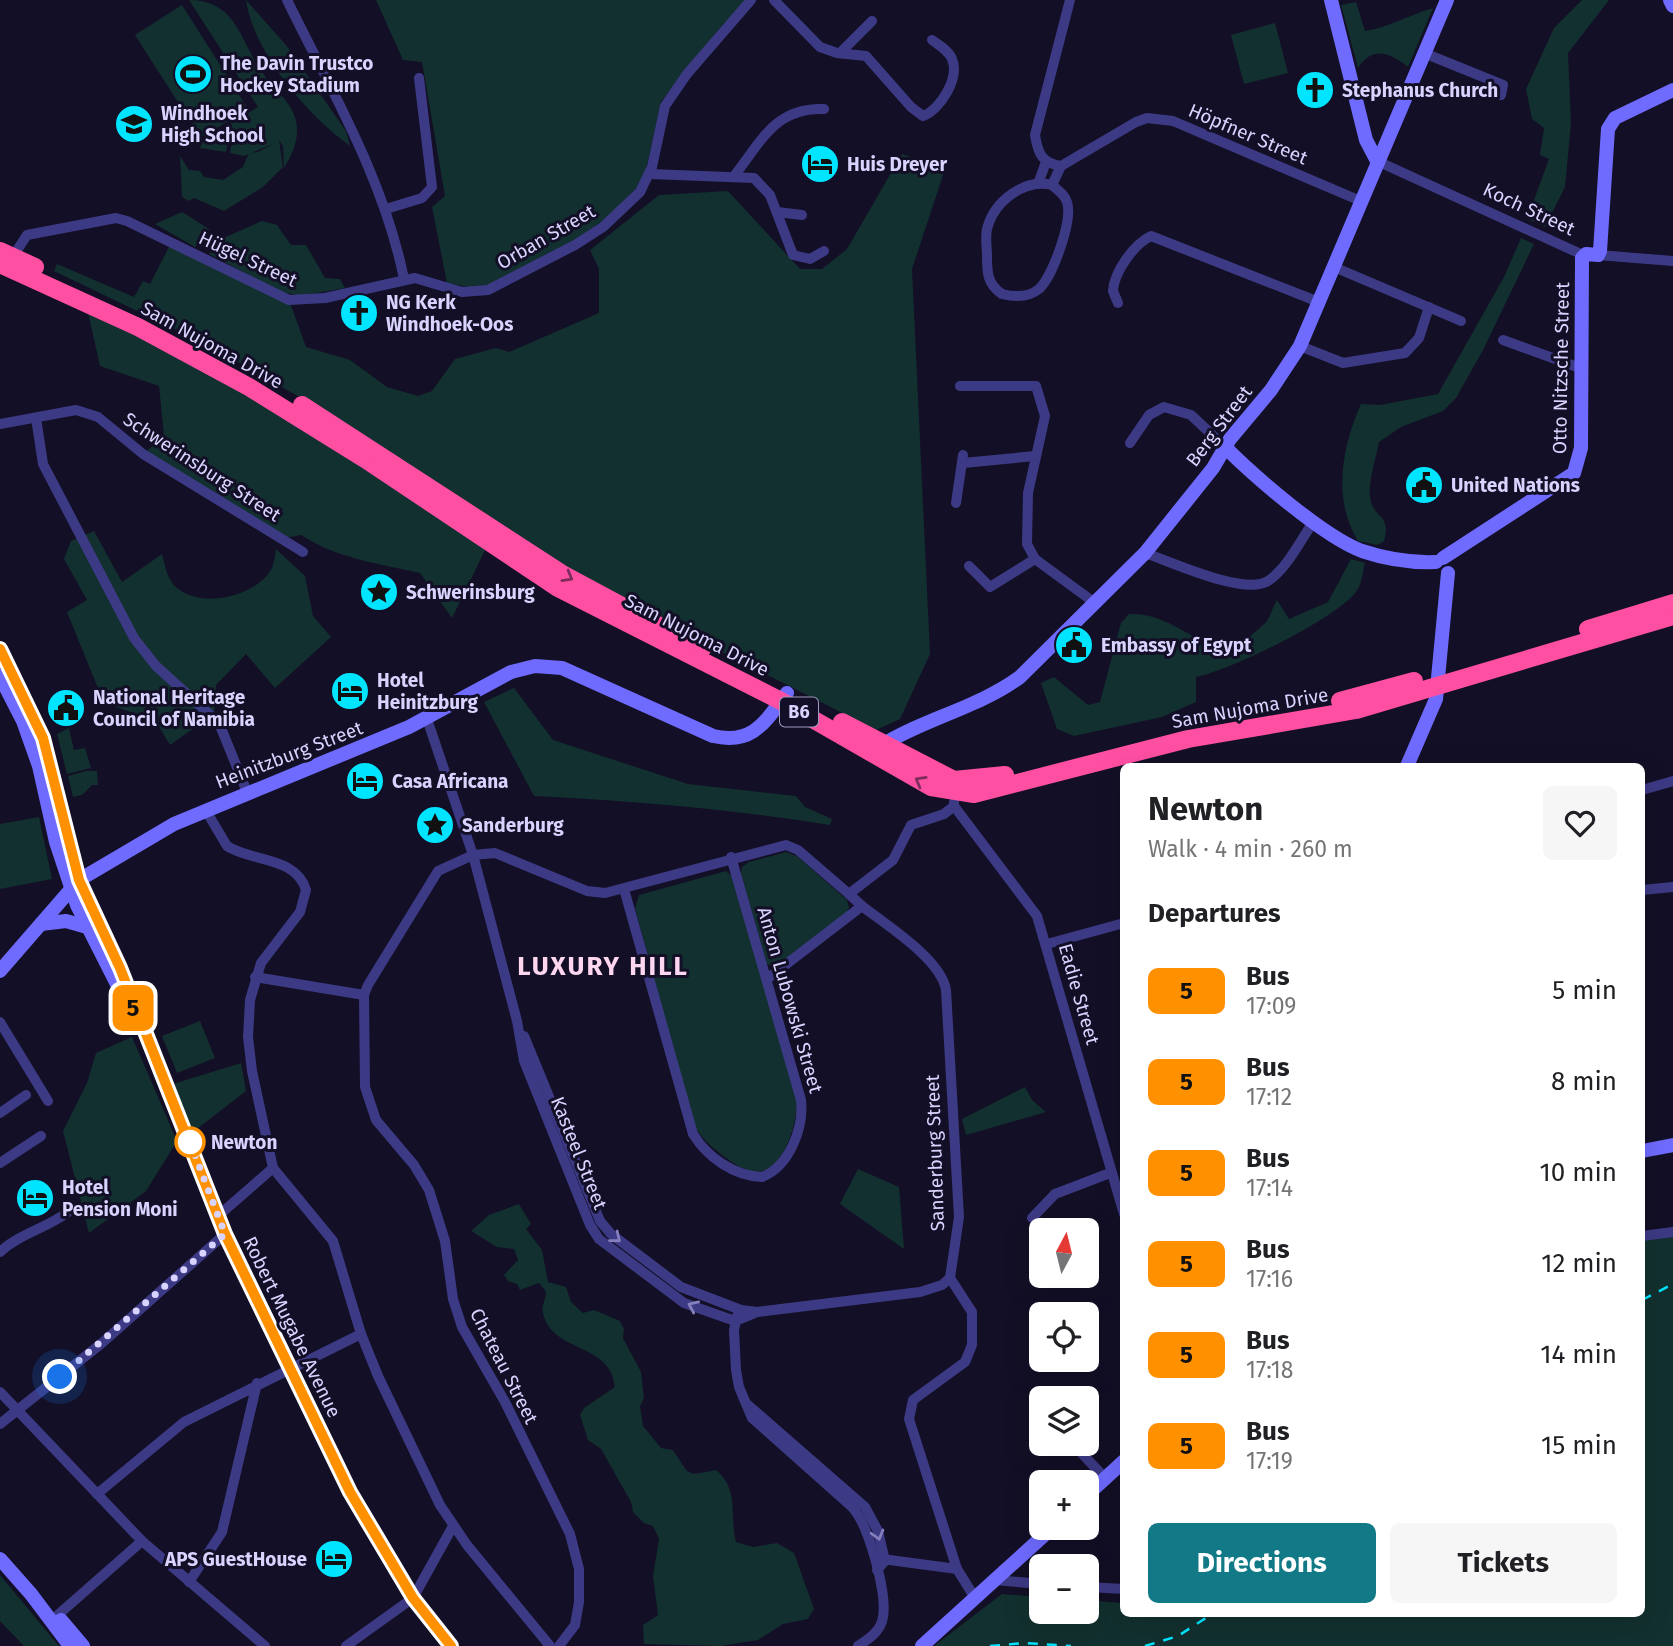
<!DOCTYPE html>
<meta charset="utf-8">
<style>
body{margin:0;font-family:"Fira Sans",sans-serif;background:#f6f6f6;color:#202124;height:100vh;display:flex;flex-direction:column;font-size:26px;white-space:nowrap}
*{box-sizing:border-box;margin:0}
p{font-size:23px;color:#757577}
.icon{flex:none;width:38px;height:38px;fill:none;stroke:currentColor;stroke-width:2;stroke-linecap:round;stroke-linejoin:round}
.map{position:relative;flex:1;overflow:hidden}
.details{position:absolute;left:1120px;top:763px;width:525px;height:854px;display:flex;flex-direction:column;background:#fff;border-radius:10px;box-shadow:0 7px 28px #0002}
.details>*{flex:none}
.badge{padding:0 14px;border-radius:10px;font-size:24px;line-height:46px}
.needle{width:46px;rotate:7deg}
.buttons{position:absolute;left:1029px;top:1218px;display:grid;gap:14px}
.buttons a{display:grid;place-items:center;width:70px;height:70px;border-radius:10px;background:#fff;box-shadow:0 7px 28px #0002;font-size:35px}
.you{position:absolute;width:35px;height:35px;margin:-18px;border:5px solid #fff;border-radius:50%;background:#1a73e8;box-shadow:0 0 0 10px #1a73e833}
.map>.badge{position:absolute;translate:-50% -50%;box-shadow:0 0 0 4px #fff}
h2{padding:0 28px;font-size:26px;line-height:63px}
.round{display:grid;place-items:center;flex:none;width:74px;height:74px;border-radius:10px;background:#f6f6f6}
.summary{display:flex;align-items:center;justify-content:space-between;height:119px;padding:0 28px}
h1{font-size:33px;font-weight:700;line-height:52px}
.cta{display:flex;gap:14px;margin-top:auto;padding:14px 28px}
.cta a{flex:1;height:80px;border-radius:10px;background:#127987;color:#fff;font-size:28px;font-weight:700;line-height:80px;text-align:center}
.cta a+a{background:#f6f6f6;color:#202124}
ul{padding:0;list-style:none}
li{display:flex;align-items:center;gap:21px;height:91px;padding:0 28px}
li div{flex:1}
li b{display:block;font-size:26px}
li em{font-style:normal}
li .badge{min-width:77px;font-weight:700;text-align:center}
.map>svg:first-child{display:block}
</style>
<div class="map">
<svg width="1673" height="1646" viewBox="0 0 1673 1646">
<rect width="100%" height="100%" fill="#130f26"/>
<g fill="#12302f">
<path d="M189,0C235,0 239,37 260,69C269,84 286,97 293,112C302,132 295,150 284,168L283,146L279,140L283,167L263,187L224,211L194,198L189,201L182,197L180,156L189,170L200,171L204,177L223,180L243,167L249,153L258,152L273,144L244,156L230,153L232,142L228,141L226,152L200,148L202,141L258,107Z"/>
<path d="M246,0L286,45L346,131L350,146C308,116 253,52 246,0Z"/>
<path d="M376,0H747L719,29L661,102L645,174L635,190L606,219L537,264L479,289L447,283L432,207L445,196L422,62L403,60Z"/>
<path d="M1582,0H1609L1568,53L1571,123L1565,187L1545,227L1527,219L1549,159L1540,155L1544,128L1532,119L1526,89L1554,28Z"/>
<path d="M1356,2L1365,31C1390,27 1409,15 1433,8L1408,67C1389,52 1373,46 1358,68L1341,5Z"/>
<path d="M182,5L248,109L204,136L199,135L135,35Z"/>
<path d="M1275,23L1288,73L1244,84L1231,35Z"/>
<path d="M902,154L945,169L912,269L930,654L900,719L876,730L609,595L331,415L210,346L54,271L57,264L134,297L143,281L150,284L171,243L289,300L306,347L350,360L387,387L418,396L432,391L455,359L496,348L509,352L599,313V269L590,250L659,195L728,191L800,269H822L847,249Z"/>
<path d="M182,212L209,229L208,234L195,247L155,224Z"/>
<path d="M262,221L277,225L291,245H306L325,278L340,279L345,288L299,296L279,291L209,254L221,239Z"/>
<path d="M1521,238L1534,244L1483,350L1456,398L1443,411L1401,427L1379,442C1376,459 1368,481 1370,497C1373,520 1392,513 1384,541L1378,545L1358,541C1332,499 1342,447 1361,404L1380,405L1438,394L1504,277Z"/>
<path d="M87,308L179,351L489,542L452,618L420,573C379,564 336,558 301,535L280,539L143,454L164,436L159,386L100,366Z"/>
<path d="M94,531L122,582L162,554C165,565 167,580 177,588C203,609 254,597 271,570C274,564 275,556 276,549L305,576L313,616L331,637L275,688L246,654L216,685L214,714L170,745L155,720L104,703L67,612L87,600L64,559L71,541Z"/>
<path d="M1351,559L1365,563C1363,570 1362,582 1358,589C1341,617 1229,671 1196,677V702L1162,717L1074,736L1057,729L1041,683L1054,677L1088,705L1100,702L1121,623L1129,614C1165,612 1194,641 1228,653C1233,651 1264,625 1267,621C1271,615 1273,606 1277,600L1289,619L1328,602Z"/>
<path d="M514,688L553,740L688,784L796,796L805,807L832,819L830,825C731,809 633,801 534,796L484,702Z"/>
<path d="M69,728L74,750L85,748L91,768L67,774L57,734Z"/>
<path d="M86,771H97L98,785H92L82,795L73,797L68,776Z"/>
<path d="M39,817L52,879L0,889V824Z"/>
<path d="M786,852L797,856L847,900L849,908L845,914L781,965L774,968L767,964L741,874L742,867L749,862Z"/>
<path d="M726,871L732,876L797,1102C797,1123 784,1172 756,1172C743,1171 732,1162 722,1155C709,1145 700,1137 693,1123L635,908L639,895Z"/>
<path d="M200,1021L215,1058L177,1073L162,1036Z"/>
<path d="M132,1037L177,1141L146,1191L89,1233L63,1131L87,1083L96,1053Z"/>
<path d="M241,1063L246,1091L193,1132L173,1084Z"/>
<path d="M1025,1087L1032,1100L1046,1112L966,1135L962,1119Z"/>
<path d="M858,1169L899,1187L904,1249L840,1204Z"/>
<path d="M519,1204L531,1224L526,1229L542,1250L548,1282L566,1287L571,1302L583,1313L594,1310L620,1321L624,1329L623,1338L641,1372L644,1398L640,1406L643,1426L661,1448L673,1450C691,1477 685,1476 716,1470C740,1490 729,1516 736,1542L753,1547L777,1543L794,1553L814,1609L808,1619L783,1624L758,1640L721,1646L644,1644L643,1625L658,1615L653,1576L659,1539L653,1526L644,1523L633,1512L631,1502L601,1449L588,1440L580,1415L584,1408L615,1387C610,1341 552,1354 543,1313C541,1305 546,1300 546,1292L539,1283L520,1290L517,1284L508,1281L504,1275L518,1260L514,1249L497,1247L471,1231L489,1215Z"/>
<path d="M1673,1232V1646H934L1002,1594L1041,1597V1612H1087V1600L1121,1603L1123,1595L1124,1614H1642V1236Z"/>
<path d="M0,1575L59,1646H24L0,1621Z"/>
</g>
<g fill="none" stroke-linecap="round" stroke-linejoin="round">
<g stroke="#3d3a85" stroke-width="10">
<path d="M287,0C331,90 384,179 404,279"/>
<path d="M774,0L820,47L837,53L866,56L911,107L923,116C940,110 960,78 952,59C949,51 939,45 932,40"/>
<path d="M1070,0L1035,135C1038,154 1042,163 1061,166L1136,122L1147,118L1173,121L1363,202"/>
<path d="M841,52L872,21"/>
<path d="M1424,53L1503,85L1501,95"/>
<path d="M1377,161L1583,255"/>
<path d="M650,174L754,178L770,195L793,255L810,259L824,251"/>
<path d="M734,176C761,142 775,107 824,109"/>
<path d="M1039,181L1046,162"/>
<path d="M1052,185C1025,178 994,201 987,229C985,237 987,247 987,256C987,272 987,284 1002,294C1014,297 1028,298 1039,289C1053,276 1073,220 1067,202C1065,195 1058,190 1052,185L1061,166"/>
<path d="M386,209L422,198L432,187L419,78"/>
<path d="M777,212L802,215"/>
<path d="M1598,255L1673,261"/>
<path d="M10,261L27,235L116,218L127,221L289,300L325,298L415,278L462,292L488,290L575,245L603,227L640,192L652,167L665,106L687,74L751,0"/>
<path d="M1334,267L1461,321"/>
<path d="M1118,303L1113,291C1114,272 1134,244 1151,236L1319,302"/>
<path d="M1503,340L1580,368"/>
<path d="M1300,346L1343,363L1405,353L1419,338L1429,307"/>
<path d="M960,386H1036L1045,416L1028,493L1027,544L1035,559L1095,603"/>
<path d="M36,418L43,464L134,638L156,666L219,723L247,792"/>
<path d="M0,424L76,410L98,417L143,454L303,552"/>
<path d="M1130,443L1149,415L1164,407L1191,415L1225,447"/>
<path d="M963,463L1035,456"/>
<path d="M956,503L963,455"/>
<path d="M1145,553C1172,562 1244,596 1268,581C1287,569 1301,539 1314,521"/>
<path d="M969,566L990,587L1035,559"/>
<path d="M427,719L473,855L517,1021L524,1061L590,1225L599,1239L684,1303L735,1321L757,1312"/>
<path d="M1642,790L1673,781"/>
<path d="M954,806L1037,916L1124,1214"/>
<path d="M205,809L227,846C251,862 296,856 306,890L300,912L261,963L250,1000L248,1037L252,1071L273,1168L333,1241L361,1334L378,1376L440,1505L467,1545L550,1646"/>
<path d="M624,889L693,1134C707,1157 734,1176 762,1177C790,1166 804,1127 801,1100L731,857"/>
<path d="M1642,890L1673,887"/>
<path d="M862,906C886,925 941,959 946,990L959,1217L950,1278L972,1312V1345L965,1362L913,1400L909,1419L957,1569L975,1598"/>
<path d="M1047,944L1124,923"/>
<path d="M255,977L364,995"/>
<path d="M767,979L862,906L849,894L893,860L911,825L944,814L954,806V802"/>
<path d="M0,1022L48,1101"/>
<path d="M524,1036L600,1221L611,1234L681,1287L741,1310L757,1312L920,1292L942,1285L950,1278"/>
<path d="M0,1113L26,1095"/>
<path d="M0,1163L41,1136"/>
<path d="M218,1216L273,1168"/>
<path d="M1032,1218L1055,1194L1110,1173"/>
<path d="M1642,1236L1673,1232"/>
<path d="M0,1252C19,1234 47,1228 68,1212"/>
<path d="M737,1316L734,1330L736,1370L739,1387L752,1418L852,1507C869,1525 887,1593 883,1617C881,1631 869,1639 858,1646"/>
<path d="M0,1392L142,1541L265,1646"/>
<path d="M748,1405L865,1507L878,1531L885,1561L877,1570"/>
<path d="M0,1424L102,1343L225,1234"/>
<path d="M1073,1444L1105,1478"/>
<path d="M97,1494L184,1422L361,1334"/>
<path d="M882,1559L957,1569"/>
<path d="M994,1580L1041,1584"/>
<path d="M189,1582L222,1532L257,1383"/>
<path d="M1087,1587L1124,1589"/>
<path d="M51,1621L142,1541"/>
<path d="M346,1646L413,1598L453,1526"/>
<path d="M559,1646L575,1625L579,1602V1569L570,1534L505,1402L462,1327L453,1299L445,1241L429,1190L414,1165L376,1120L365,1087L364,995L368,985L438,871L473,855L495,853L587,891L605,893L786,845L798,850L849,894"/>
</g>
<g stroke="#6f6bff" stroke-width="14">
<path d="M1331,0L1366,140L1377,161"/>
<path d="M1670,0L1673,6"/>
<path d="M1225,447C1254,476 1324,537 1362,551C1386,559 1410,563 1436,562"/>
<path d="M1443,558L1574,473L1581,448L1582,258L1586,254L1598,255L1600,251L1608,129L1615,118L1673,90"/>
<path d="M0,649L43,738L79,880L119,968L225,1234L350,1492L413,1598L451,1646"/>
<path d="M0,676L23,721L39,766L56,842L77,905L121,992"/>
<path d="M879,747C923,719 978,708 1020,677L1145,553L1213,468L1230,439L1271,390L1300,346L1447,0"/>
<path d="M1407,766L1436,699L1448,573"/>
<path d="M41,924L66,921L87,927"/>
<path d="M0,971L79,880L174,824L409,727L511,672L535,666L562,668L713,736C753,745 765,722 787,693"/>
<path d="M1642,1151L1673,1145"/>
<path d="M1087,1495L1124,1461"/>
<path d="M0,1559L31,1594L70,1646"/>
<path d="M61,1620L83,1646"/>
<path d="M922,1646L1052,1528"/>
</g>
<g stroke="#ff4fa3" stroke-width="18">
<path d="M0,251L35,267"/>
<path d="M0,264L138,327L249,387L365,459L558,588L781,701L931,787L974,794L1188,739L1356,710L1673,616"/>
<path d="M302,405L564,575L702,649"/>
<path d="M1588,629L1673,603"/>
<path d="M1340,701L1414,681"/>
<path d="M842,722L954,780L1005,775"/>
</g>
<g stroke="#00e5ff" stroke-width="2.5" stroke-dasharray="10 9" stroke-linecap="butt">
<path d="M1642,1300L1673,1284"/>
<path d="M990,1646L1025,1643L1071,1646"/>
<path d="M1145,1646L1178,1636L1212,1614"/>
</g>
</g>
<defs><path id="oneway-chevron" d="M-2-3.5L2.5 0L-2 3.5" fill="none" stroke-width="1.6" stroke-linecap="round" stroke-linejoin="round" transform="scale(1.75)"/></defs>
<g stroke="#7d2c5e">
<use href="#oneway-chevron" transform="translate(568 577) rotate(30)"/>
<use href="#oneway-chevron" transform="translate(920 781) rotate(-150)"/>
</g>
<g stroke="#837fbc">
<use href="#oneway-chevron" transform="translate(616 1238) rotate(39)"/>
<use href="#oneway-chevron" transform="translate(693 1306) rotate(-156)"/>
<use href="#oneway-chevron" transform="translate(878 1535) rotate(74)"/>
</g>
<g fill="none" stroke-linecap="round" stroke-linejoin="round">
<defs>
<path id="line" d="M0,649L43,738L79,880L120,968L225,1234L350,1492L413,1598L451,1646"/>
</defs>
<use href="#line" stroke="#fff" stroke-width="16"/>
<use href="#line" stroke="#ff9000" stroke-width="10"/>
<path stroke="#d9d4ff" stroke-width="7" stroke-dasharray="0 12.6" d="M60,1377L225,1234L190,1142"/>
</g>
<defs>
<symbol id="stadium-disc" viewBox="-11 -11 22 22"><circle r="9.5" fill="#00e5ff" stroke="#130f26"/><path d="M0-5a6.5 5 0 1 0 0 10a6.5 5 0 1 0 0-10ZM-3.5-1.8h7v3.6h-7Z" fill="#111"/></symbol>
<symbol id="church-disc" viewBox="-11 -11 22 22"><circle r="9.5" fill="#00e5ff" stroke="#130f26"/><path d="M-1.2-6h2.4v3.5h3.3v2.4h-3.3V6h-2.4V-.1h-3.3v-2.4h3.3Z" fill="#111"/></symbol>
<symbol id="school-disc" viewBox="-11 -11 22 22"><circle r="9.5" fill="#00e5ff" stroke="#130f26"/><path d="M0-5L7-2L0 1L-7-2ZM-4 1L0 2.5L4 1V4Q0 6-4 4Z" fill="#111"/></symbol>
<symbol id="hotel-disc" viewBox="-11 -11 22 22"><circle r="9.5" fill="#00e5ff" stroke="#130f26"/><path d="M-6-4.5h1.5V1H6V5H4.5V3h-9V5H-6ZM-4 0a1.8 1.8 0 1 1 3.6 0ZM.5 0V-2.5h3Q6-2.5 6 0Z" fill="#111"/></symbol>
<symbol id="civic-disc" viewBox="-11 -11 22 22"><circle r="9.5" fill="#00e5ff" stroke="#130f26"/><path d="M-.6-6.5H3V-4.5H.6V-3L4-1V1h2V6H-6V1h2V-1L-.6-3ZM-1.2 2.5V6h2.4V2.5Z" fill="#111"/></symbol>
<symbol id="sight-disc" viewBox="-11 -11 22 22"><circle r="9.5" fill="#00e5ff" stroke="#130f26"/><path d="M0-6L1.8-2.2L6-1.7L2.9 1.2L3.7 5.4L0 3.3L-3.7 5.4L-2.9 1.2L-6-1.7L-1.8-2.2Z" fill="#111"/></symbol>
</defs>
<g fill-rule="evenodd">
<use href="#stadium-disc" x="171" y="52" width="44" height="44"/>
<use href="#church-disc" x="1293" y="68" width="44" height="44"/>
<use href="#school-disc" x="112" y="102" width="44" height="44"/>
<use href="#hotel-disc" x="798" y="142" width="44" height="44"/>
<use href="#church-disc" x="337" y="291" width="44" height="44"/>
<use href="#civic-disc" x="1402" y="463" width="44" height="44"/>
<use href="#sight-disc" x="357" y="570" width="44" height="44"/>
<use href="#civic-disc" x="1052" y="623" width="44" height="44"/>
<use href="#hotel-disc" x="328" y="669" width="44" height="44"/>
<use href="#civic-disc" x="44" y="686" width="44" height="44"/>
<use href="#hotel-disc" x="343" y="759" width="44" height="44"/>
<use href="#sight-disc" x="413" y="803" width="44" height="44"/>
<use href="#hotel-disc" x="13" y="1176" width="44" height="44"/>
<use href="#hotel-disc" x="312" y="1537" width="44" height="44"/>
</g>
<circle fill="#fff" stroke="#ff9000" stroke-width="3.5" cx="190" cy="1142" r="14"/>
<g text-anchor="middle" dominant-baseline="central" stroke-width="6" stroke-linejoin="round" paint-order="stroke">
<rect fill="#130f26" stroke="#9e99be" stroke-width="2" x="780" y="697.5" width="38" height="29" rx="5"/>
<g font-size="18" font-weight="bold" fill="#d9d4ff">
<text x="799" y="712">B6</text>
</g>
<g font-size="19" font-weight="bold" fill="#d9d4ff" stroke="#130f26" text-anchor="start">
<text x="220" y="63">The Davin Trustco<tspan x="220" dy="22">Hockey Stadium</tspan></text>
<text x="1342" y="90">Stephanus Church</text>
<text x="161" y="113">Windhoek<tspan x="161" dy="22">High School</tspan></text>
<text x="847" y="164">Huis Dreyer</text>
<text x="386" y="302">NG Kerk<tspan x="386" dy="22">Windhoek-Oos</tspan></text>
<text x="1451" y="485">United Nations</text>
<text x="406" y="592">Schwerinsburg</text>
<text x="1101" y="645">Embassy of Egypt</text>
<text x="377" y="680">Hotel<tspan x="377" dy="22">Heinitzburg</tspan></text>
<text x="93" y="697">National Heritage<tspan x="93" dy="22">Council of Namibia</tspan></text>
<text x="392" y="781">Casa Africana</text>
<text x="462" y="825">Sanderburg</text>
<text x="62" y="1187">Hotel<tspan x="62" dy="22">Pension Moni</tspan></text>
<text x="307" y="1559" text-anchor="end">APS GuestHouse</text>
</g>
<g font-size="19" fill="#d9d4ff" stroke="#130f26">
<text transform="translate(1248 134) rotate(23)">Höpfner Street</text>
<text transform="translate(1529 209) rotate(25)">Koch Street</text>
<text transform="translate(546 237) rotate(-30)">Orban Street</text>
<text transform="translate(248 259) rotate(25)">Hügel Street</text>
<text transform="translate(212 345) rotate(29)">Sam Nujoma Drive</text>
<text transform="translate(1561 368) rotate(-89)">Otto Nitzsche Street</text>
<text transform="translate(1219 426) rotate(-53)">Berg Street</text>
<text transform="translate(202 467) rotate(33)">Schwerinsburg Street</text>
<text transform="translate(697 635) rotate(27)">Sam Nujoma Drive</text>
<text transform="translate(1250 708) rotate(-10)">Sam Nujoma Drive</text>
<text transform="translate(289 755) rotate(-21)">Heinitzburg Street</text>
<text transform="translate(1079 994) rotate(74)">Eadie Street</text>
<text transform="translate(790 1000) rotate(74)">Anton Lubowski Street</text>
<text transform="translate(579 1153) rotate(68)">Kasteel Street</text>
<text transform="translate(935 1153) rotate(-92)">Sanderburg Street</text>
<text transform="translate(292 1327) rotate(64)">Robert Mugabe Avenue</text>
<text transform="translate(504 1366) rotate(63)">Chateau Street</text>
</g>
<g font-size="19" font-weight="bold" fill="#d9d4ff" stroke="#130f26" text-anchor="start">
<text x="211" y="1142">Newton</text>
</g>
<g font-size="26" font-weight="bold" letter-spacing="2" fill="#ffd6f0" stroke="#130f26">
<text x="603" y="966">LUXURY HILL</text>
</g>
</g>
</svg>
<div class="buttons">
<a><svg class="needle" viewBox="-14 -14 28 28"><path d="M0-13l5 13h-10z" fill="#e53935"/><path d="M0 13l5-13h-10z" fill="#757577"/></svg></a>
<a><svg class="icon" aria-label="locate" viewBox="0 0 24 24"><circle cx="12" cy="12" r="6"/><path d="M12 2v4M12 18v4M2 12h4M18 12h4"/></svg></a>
<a><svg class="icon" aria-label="layers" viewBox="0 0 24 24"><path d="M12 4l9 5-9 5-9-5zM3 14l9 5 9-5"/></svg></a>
<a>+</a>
<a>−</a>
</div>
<div class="you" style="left:60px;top:1377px"></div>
<b class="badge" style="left:133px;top:1008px;background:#ff9000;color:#111">5</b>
<section class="details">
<div class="summary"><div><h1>Newton</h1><p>Walk · 4 min · 260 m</p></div><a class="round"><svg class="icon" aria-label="heart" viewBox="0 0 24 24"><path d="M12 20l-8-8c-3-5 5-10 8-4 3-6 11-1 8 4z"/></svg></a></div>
<h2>Departures</h2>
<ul>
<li><span class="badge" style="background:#ff9000;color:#111">5</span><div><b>Bus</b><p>17:09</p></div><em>5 min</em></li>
<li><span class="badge" style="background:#ff9000;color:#111">5</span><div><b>Bus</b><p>17:12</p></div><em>8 min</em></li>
<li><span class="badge" style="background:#ff9000;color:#111">5</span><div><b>Bus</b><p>17:14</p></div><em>10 min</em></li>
<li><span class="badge" style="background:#ff9000;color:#111">5</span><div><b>Bus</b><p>17:16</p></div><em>12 min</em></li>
<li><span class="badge" style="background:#ff9000;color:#111">5</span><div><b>Bus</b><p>17:18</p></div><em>14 min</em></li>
<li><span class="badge" style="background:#ff9000;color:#111">5</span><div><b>Bus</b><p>17:19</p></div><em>15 min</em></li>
</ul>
<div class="cta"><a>Directions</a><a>Tickets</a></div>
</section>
</div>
